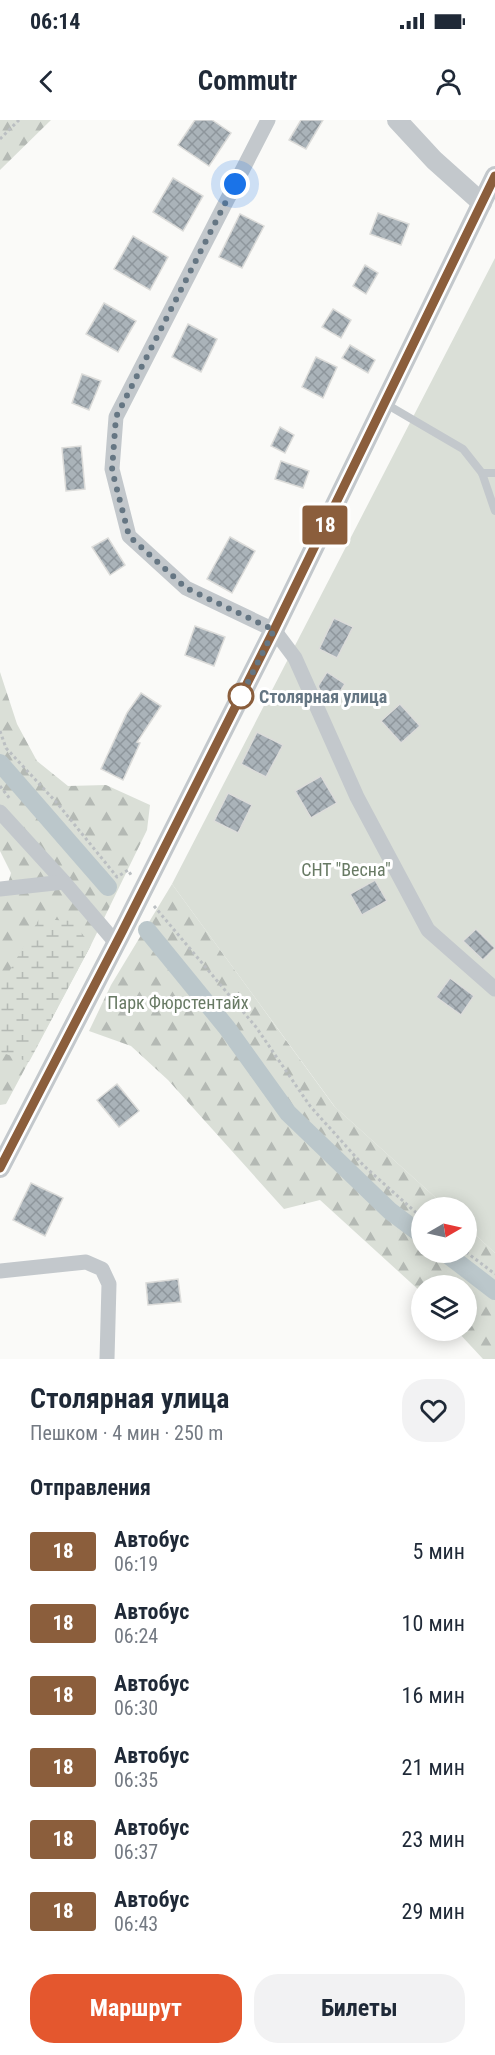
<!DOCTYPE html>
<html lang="ru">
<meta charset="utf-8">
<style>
body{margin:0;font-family:"Roboto Condensed",sans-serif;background:#f2f2f3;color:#1f2937;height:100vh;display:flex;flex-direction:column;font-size:22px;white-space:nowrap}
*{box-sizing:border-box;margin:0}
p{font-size:20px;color:#747a83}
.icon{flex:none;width:33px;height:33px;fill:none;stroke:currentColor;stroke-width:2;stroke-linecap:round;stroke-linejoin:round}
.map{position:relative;height:1239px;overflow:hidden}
.details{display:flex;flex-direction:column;background:#fff;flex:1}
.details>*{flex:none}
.badge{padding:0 12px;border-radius:4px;font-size:21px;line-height:39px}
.needle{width:39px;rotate:81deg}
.controls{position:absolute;left:411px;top:1077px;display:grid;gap:12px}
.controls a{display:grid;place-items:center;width:66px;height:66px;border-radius:50%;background:#fff;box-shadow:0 3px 15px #0003;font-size:30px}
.you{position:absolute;width:30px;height:30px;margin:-15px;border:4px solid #fff;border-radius:50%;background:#1a73e8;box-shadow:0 0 0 9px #1a73e833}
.map>.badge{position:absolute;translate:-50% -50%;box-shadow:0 0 0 3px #fff}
h2{padding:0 30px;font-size:22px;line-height:54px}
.round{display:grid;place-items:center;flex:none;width:63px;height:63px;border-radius:24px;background:#f2f2f3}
.headline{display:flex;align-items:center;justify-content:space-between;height:102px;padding:0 30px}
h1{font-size:28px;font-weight:700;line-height:45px}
.action{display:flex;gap:12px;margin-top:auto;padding:12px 30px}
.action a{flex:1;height:69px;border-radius:24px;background:#e4572e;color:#fff;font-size:24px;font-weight:700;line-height:69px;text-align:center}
.action a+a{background:#f2f2f3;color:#1f2937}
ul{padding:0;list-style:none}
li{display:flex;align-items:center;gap:18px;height:72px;padding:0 30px}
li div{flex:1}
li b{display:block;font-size:22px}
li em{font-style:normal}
li .badge{min-width:66px;font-weight:700;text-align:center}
.status{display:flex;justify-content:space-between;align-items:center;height:42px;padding:0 30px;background:#fff;direction:ltr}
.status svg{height:16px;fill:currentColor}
header{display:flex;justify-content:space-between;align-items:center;height:78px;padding:0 30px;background:#fff;font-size:27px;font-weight:700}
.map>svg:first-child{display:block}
</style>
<div class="status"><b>06:14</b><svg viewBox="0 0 49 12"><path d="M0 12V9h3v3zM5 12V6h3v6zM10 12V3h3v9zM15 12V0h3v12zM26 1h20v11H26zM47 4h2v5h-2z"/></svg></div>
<header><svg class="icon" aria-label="back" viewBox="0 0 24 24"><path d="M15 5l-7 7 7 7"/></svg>Commutr<svg class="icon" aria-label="person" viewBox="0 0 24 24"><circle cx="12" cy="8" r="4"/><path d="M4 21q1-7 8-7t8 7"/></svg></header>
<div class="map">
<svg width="495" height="1239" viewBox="0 0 495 1239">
<defs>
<pattern id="forest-firs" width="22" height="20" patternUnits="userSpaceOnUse" patternTransform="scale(1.5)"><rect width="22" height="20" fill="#dadfd7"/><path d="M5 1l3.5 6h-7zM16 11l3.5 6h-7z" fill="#b4b9b4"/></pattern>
<pattern id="wetland-marsh" width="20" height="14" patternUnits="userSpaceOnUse" patternTransform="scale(1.5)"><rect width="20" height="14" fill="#dadfd7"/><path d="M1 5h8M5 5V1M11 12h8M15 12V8" fill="none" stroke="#b4b9b4"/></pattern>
<pattern id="building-cross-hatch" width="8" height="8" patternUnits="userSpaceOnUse" patternTransform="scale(1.5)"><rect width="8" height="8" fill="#aab3b9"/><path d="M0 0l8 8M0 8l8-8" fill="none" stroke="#8e969c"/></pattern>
</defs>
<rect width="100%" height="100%" fill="#fafaf8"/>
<g fill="url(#forest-firs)">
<path d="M0,0H51L0,50Z"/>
<path d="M0,552L17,604L37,641L68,666L106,665L150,685L147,710L91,825L6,984L0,985V775L5,774L11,753L0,731Z"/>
<path d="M172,764L334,986L446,1087L422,1088V1132H466L467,1107L495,1133V1239H483L457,1211L466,1210V1166H422L421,1172L320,1080L284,1089L168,960L131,926L89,911L111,865Z"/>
</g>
<path fill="url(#wetland-marsh)" d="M39,799L72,801L91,825L29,942L0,932V875L1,866Z"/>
<path fill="#dadfd7" d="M495,138V1133L467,1107L466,1088L446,1087L335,987L172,764Z"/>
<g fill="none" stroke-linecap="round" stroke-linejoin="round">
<g stroke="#bbc7cb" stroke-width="18">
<path d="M0,643L108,767"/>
<path d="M147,810L227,908L288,993L390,1091L422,1115"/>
<path d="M444,1132L495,1171"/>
</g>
</g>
<g fill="url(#building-cross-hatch)" stroke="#dcdcda" stroke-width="1.5">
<path d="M195,0H212L231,13L209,46L178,25Z"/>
<path d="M301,0H323L306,29L289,20Z"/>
<path d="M173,58L203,76L183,111L153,92Z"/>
<path d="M378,93L409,104L401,125L370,114Z"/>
<path d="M240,94L264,106L242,148L219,137Z"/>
<path d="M133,116L168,137L150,170L114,149Z"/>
<path d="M365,145L378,153L366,174L353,166Z"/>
<path d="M104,183L136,201L118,232L86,214Z"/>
<path d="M333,189L351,200L341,218L322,207Z"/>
<path d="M188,204L217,219L201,252L172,237Z"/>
<path d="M350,225L375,240L368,253L342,238Z"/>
<path d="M316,237L337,247L323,278L302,267Z"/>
<path d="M82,254L101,261L89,290L72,283Z"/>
<path d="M280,307L294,315L285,333L271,326Z"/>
<path d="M81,326L85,369L66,371L62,328Z"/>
<path d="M281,341L309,351L303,368L275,359Z"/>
<path d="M230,417L255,431L232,473L207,459Z"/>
<path d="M108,418L125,445L110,455L92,427Z"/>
<path d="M334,498L353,507L337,538L319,529Z"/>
<path d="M195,506L225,517L214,546L185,535Z"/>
<path d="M327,552L345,564L333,583L323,576L318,566Z"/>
<path d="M141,573L161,586L137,622L140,623L123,660L101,649L127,593Z"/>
<path d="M400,584L420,606L401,623L381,601Z"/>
<path d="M257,612L283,625L266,657L241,644Z"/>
<path d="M321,656L337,683L311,698L295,671Z"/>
<path d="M228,673L252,685L238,713L214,701Z"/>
<path d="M375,760L387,781L362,795L350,774Z"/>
<path d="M476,809L495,828L483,840L463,821Z"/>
<path d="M450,858L474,876L461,895L436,877Z"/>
<path d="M117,964L139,991L119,1007L97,980Z"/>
<path d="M31,1063L63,1078L45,1116L13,1100Z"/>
<path d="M178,1159L181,1182L148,1185L146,1163Z"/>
</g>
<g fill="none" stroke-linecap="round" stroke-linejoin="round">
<g stroke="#bbbfc2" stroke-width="3" stroke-dasharray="3 3" stroke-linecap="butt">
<path d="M0,19L19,0"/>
<path d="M0,611L6,628L57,683L117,757L128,750L131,755"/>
<path d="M0,666L10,679"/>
<path d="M154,786L256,907L310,986L363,1045L422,1098"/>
<path d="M466,1132L495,1154"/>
</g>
<g stroke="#c3c8cc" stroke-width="8">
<path d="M386,284L463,329L482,353L495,391"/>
<path d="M482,353H495"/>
</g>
<g stroke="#c3c8cc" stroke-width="15">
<path d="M268,0L116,297L112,349L129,416L186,468L274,510L295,538L357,677L428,810L495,869"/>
<path d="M0,692L64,762"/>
<path d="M0,769L64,762L116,823"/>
<path d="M0,1151L86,1142L102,1149L109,1164L107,1239"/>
</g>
<g stroke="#c3c8cc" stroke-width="20">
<path d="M397,0L434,40L482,83"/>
<path d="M0,1048L121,814L274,510L495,56"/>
</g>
</g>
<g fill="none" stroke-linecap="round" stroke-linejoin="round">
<defs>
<path id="line" d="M0,1048L121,814L274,510L495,56"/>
</defs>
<use href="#line" stroke="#fff" stroke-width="14"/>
<use href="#line" stroke="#8b5e3c" stroke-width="9"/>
<path stroke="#657683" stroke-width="6" stroke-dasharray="0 10.8" d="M235,64L116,297L112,350L129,416L186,468L274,510L241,576"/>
</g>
<circle fill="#fff" stroke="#8b5e3c" stroke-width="3" cx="241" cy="576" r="12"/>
<g text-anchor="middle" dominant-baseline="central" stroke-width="6" stroke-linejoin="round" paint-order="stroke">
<g font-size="18" font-weight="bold" fill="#657683" stroke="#fff" text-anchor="start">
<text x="259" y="576">Столярная улица</text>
</g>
<g font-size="18" fill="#687a64" stroke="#fff">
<text x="346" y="749">СНТ "Весна"</text>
<text x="178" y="882">Парк Фюрстентайх</text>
</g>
</g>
</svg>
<div class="controls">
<a><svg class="needle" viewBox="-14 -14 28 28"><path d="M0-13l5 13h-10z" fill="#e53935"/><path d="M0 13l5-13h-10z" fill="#747a83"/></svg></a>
<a><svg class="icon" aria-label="layers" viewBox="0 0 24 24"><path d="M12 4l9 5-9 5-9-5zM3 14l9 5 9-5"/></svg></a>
</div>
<div class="you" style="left:235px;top:64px"></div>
<b class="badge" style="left:325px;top:405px;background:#8b5e3c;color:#fff">18</b>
</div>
<section class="details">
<div class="headline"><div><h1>Столярная улица</h1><p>Пешком · 4 мин · 250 m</p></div><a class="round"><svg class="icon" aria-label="heart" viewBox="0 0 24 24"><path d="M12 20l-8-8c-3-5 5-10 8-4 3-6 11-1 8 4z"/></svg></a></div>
<h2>Отправления</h2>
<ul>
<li><span class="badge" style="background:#8b5e3c;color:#fff">18</span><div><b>Автобус</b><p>06:19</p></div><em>5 мин</em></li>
<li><span class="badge" style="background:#8b5e3c;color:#fff">18</span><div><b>Автобус</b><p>06:24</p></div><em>10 мин</em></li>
<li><span class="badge" style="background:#8b5e3c;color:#fff">18</span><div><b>Автобус</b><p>06:30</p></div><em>16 мин</em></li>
<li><span class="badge" style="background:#8b5e3c;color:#fff">18</span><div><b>Автобус</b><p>06:35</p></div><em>21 мин</em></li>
<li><span class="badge" style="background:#8b5e3c;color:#fff">18</span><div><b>Автобус</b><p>06:37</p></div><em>23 мин</em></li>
<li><span class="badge" style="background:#8b5e3c;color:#fff">18</span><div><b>Автобус</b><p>06:43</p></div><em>29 мин</em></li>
</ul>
<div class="action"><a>Маршрут</a><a>Билеты</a></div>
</section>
